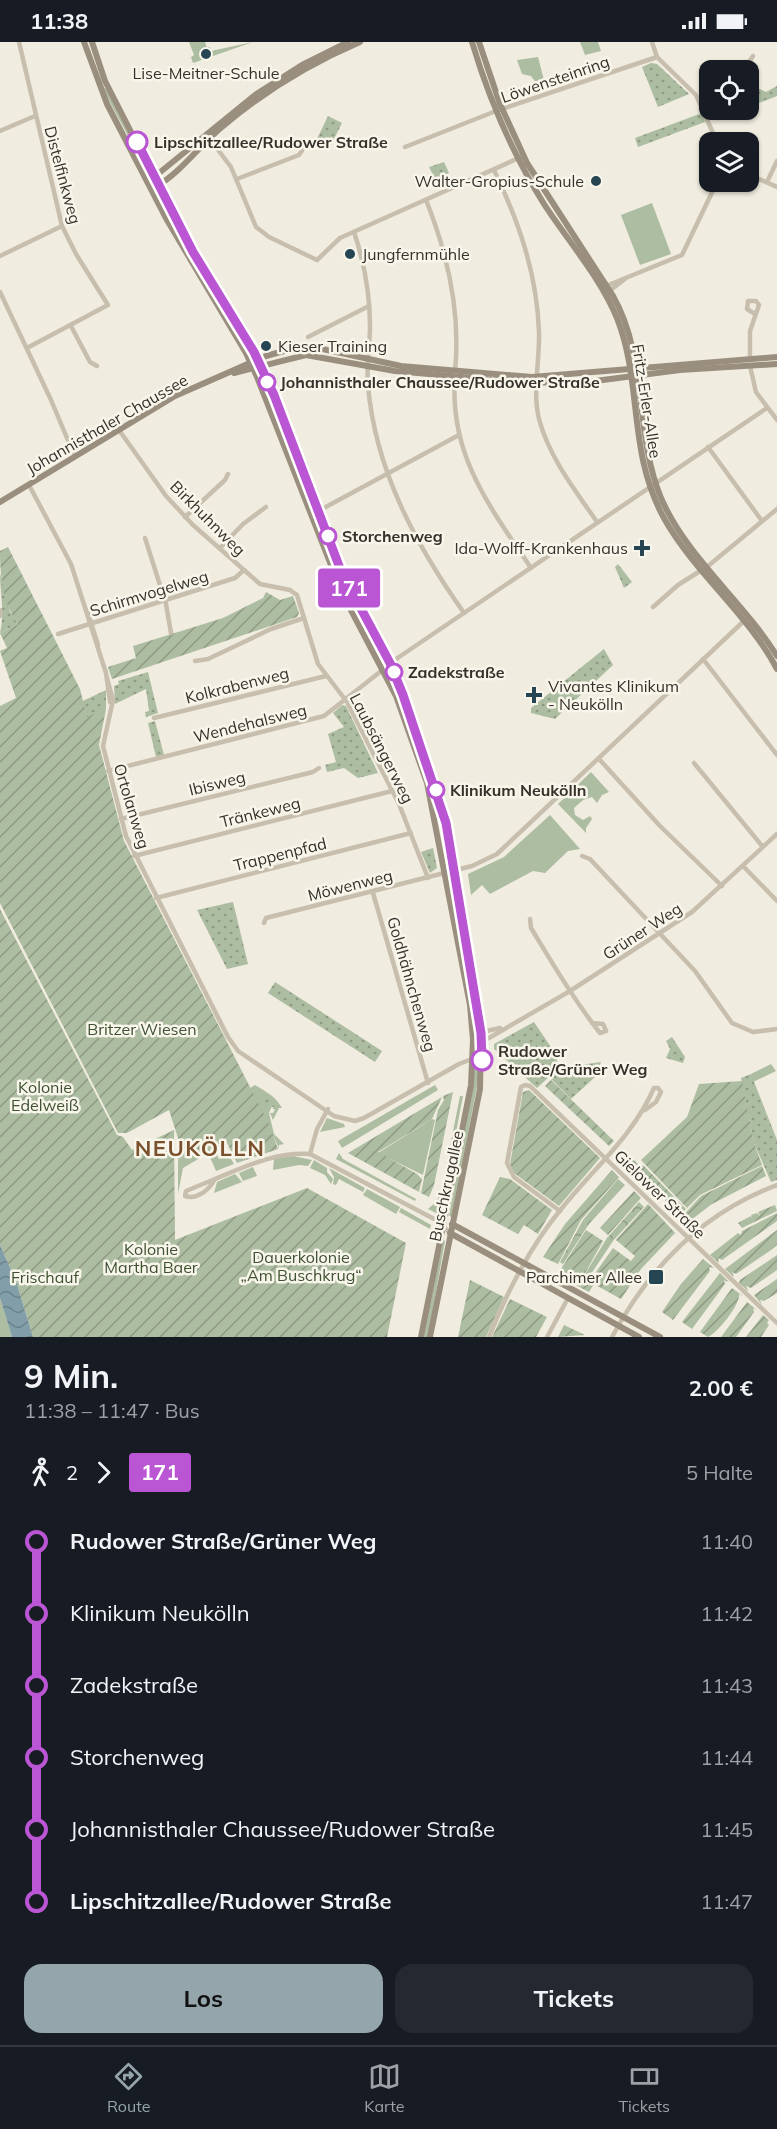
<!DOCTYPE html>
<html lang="de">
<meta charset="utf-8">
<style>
body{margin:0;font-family:Mulish,sans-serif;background:#242831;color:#f1f3f6;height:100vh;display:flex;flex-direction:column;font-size:22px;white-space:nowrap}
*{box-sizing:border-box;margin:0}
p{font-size:20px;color:#9ea1a6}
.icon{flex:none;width:33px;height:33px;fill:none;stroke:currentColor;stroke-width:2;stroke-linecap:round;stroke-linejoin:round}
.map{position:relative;height:1295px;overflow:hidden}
.panel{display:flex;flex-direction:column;background:#171b24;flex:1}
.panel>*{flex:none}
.badge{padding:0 12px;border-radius:4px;font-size:21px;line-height:39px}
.tools{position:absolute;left:699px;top:18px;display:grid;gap:12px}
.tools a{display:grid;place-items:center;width:60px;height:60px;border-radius:12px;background:#171b24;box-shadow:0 2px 4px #0004;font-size:30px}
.map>.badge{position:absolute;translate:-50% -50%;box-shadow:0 0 0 3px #fff}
.legs{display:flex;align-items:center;gap:9px;height:66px;padding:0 24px;font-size:20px}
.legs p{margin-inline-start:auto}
.head{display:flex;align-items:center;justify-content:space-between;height:102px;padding:0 24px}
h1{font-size:33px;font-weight:700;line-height:45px}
.primary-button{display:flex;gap:12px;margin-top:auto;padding:12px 24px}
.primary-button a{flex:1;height:69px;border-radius:18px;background:#95a5ac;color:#111;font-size:24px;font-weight:700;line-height:69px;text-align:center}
.primary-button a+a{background:#242831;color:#f1f3f6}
ul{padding:0 24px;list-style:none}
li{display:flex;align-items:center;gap:21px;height:72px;font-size:22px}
li i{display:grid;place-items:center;width:9px;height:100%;margin:0 8px;background:currentColor}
li i::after{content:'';width:15px;height:15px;margin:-8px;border:4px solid;border-radius:50%;background:#171b24}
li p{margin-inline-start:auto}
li:first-child i{background:linear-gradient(#0000 50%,currentColor 0)}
li:last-child i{background:linear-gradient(currentColor 50%,#0000 0)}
.status{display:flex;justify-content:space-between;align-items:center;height:42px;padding:0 30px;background:#171b24;direction:ltr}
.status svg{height:16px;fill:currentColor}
.menu{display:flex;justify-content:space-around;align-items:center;height:84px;border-top:2px solid #363941;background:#171b24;font-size:16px;color:#9ea1a6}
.menu a{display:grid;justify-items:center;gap:3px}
.menu .active{color:#95a5ac}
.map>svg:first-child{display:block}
</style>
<div class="status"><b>11:38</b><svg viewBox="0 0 49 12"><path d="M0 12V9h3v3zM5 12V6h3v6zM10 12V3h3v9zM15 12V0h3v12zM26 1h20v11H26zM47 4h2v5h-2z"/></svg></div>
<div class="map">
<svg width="777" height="1295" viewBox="0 0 777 1295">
<defs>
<pattern id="forest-crowns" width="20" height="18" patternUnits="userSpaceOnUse" patternTransform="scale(1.5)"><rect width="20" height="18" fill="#adbda1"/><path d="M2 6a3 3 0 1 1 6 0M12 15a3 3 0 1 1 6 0" fill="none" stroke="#8e9a83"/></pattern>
<pattern id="park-dots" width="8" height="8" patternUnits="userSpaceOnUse" patternTransform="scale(1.5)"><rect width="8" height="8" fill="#adbda1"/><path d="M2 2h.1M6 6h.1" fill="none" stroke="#8e9a83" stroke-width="1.8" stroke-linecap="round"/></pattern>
<pattern id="garden-furrows" width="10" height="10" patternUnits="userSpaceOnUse" patternTransform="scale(1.5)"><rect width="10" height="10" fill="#adbda1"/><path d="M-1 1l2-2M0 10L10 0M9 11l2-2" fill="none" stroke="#8e9a83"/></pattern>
<pattern id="water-waves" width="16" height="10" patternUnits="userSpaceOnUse" patternTransform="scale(1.5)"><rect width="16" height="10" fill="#829fa9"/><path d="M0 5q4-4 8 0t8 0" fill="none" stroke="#6b828a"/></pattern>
</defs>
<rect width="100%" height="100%" fill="#f0ecdf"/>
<g fill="#adbda1">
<path d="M189,0H205L207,6L210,5L211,9L253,0L193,21L191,15L194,13Z"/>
<path d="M580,0H598L601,9L585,13Z"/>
<path d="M538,15L545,42H537L531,34L522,32L517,18Z"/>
<path d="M106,46L136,106L135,107L103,47Z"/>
<path d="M652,161L671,212L640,223L621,173Z"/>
<path d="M270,358L278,371L313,465L311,466Z"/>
<path d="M316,476L349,552L375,602L347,552Z"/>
<path d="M591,730L609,750L602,753L597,761L592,755L583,758L574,766L575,773L583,778L590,774L592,777L586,786V791L558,762Z"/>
<path d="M550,773L580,807L568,809L545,831L533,829L490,852L482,843L471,853L468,832L504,815Z"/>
<path d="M476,1005H479L478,1039L452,1175L449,1174L473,1043Z"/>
<path d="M771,1022L776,1029L753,1040L751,1032Z"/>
<path d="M255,1043C268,1051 275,1054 282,1066H279L273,1078L270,1071H273L275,1068L272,1066H275L272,1064L269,1071L274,1092L284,1102L279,1103V1106L250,1046Z"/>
<path d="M435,1043L438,1048L342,1106L338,1099Z"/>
<path d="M460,1054H463L440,1173L428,1167L437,1159L442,1145Z"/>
<path d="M327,1076L344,1082L345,1085L320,1090Z"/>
<path d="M432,1077L435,1078L423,1133L378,1111Z"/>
<path d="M224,1100L225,1104L214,1108L210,1107V1110L183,1126L178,1152V1118Z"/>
<path d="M224,1107L228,1116L231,1117L234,1122L216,1129L209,1113L216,1110L219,1117L223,1115L221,1108Z"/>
<path d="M339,1111L343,1117L416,1157L415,1159L336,1117Z"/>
<path d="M293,1114L312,1118L308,1124L299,1123L273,1128L274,1117Z"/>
<path d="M314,1118L327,1126V1130L333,1137L331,1142L325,1133L310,1126Z"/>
<path d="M253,1125L257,1134L243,1139L239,1131Z"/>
<path d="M329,1126L365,1146L363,1150L339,1137L336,1143L333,1142L334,1135Z"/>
<path d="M235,1132L242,1140L214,1151L217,1140Z"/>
<path d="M367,1147L400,1165L396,1172L363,1153Z"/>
<path d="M401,1166L431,1183L430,1187L399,1170Z"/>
<path d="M443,1198L445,1199L428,1295H424Z"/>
<path d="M0,1256L12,1295H0Z"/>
</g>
<g fill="url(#forest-crowns)">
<path d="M618,1137L625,1143L589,1182L563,1222L560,1220L583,1178Z"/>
<path d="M639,1160L644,1165L613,1199L589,1235L585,1232L607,1196Z"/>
</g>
<g fill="url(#park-dots)">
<path d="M651,21L657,22L689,52L658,65L642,25Z"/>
<path d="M749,42L766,50L777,44V54L749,65Z"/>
<path d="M712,68H741L713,78Z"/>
<path d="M702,71L705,80L638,105L635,96Z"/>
<path d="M328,74L342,81L330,105L316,99Z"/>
<path d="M444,120L449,131L435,137L429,125Z"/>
<path d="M618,522L632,540L624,546L615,525Z"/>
<path d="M0,531L10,570L18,582L0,591C5,570 0,552 0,531Z"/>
<path d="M604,607L613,623L555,677L531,671V666Z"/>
<path d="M148,630L158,671L146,675L145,670L149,669L146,647L115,662L114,644L119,642L118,639Z"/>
<path d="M106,648V667L0,717V698Z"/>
<path d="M342,663L346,664L378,731L358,736L344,726L327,730L325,723L336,720L328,692L344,685L333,671Z"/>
<path d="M155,679L164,713L156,715L148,681Z"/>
<path d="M433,806L437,826L430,831L421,810Z"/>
<path d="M233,860L248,922L227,927L197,868Z"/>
<path d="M275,940L382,1009L375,1020L268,951Z"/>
<path d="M534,980L555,1011L559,1026L601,1020L595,1035L571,1057L549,1035L537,1046L494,1007V1002Z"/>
<path d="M672,995L685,1015L683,1021L666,1016L670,1007L666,999Z"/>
<path d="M751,1032L777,1098V1138L771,1140L754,1101L741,1036Z"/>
<path d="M264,1051L278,1060L275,1066L259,1059Z"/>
</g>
<g fill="url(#garden-furrows)">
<path d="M8,505L80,647L87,675L106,667L99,703L124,799L269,1082L278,1107L237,1121L226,1099L178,1118V1096L169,1068L127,1091H118L0,861V664L16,656L0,609L7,606L0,591L18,582C3,562 0,534 0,509Z"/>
<path d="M266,550L280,558L293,554L299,571L297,575L112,637L108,625L136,616L133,604L223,576L263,556Z"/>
<path d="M0,867L117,1093L123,1095L132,1108L174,1088L175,1198L307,1146L406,1201L387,1295H33L16,1239L0,1203Z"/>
<path d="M551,1038L614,1099L609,1104L545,1044Z"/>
<path d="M742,1039L754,1101L762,1123L700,1153L687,1166L641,1118L687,1075L699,1042Z"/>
<path d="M529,1048L600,1116L559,1164L514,1131L510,1122L523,1050Z"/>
<path d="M453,1050L434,1143L429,1155L421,1151L438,1068L444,1058L443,1054Z"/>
<path d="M442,1055L432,1077L378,1110L417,1132L422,1137L419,1150L348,1111Z"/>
<path d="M622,1107L639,1123L634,1128L617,1112Z"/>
<path d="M643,1123L686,1167L680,1173L641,1135L637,1139L632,1134Z"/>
<path d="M762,1124L766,1134L712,1162L683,1184L678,1179L701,1154Z"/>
<path d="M612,1128L619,1135L581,1178L558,1222L543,1215L565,1182Z"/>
<path d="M500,1135L510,1137L552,1168L538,1192L524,1183L518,1192L482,1173Z"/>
<path d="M634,1149L641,1156L608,1193L600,1186Z"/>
<path d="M648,1162L679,1195L675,1191L641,1227L621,1257L594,1242L589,1250L557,1233L586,1188L603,1199L584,1233L591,1237L613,1206L631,1219L635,1214L616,1198Z"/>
<path d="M775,1163L777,1169L742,1186L738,1181L751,1174L753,1178L751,1173L757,1171L760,1174L758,1170Z"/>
<path d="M777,1171V1179L722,1218L718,1216L719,1221L710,1213L738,1191L741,1193L742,1189Z"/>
<path d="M777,1188V1203L771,1208L736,1232L732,1230L734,1235L725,1227Z"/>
<path d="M777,1213V1228L751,1246L746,1244L748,1249L739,1241L740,1238Z"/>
<path d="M703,1217L714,1226L709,1225L710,1229L673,1278L662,1270L681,1242Z"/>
<path d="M720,1231L729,1240L724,1238L725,1242L692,1287L682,1280Z"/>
<path d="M777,1237V1251L764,1259L760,1258L762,1263L754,1253Z"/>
<path d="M470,1238L504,1255L486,1295H458Z"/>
<path d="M732,1246L743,1254L739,1252C741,1261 718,1291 708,1295L700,1290Z"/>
<path d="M510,1257L547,1275L536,1295H492Z"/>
<path d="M747,1260L757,1268L753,1266L754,1270L736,1295H721Z"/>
<path d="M763,1273L769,1278L767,1281L769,1283L761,1295H746Z"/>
<path d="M564,1283L585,1293L558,1295Z"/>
</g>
<path fill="url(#water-waves)" d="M0,1203L16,1239L33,1295H12L0,1256Z"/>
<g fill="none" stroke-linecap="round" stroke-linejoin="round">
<g stroke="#c7bead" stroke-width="4.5">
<path d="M19,0L62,184L76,212L108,263L27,306"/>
<path d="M652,0L657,15"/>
<path d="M744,28L753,14"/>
<path d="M0,89L35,74"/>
<path d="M209,96L231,125L256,185L269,195L317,218L340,196L521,115"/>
<path d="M405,105L496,69L657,15L696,53L717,100"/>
<path d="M494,128C519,180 537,232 539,290C540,318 532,349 539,377C549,415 575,448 597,480"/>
<path d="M748,132L777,145"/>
<path d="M237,137L299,113L307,101"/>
<path d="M767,140L777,119"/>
<path d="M426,158C448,213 461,270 455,329"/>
<path d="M354,190C364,220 370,252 370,284C370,304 366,323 368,343C375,428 416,503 464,571"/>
<path d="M0,214L62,184"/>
<path d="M606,244L682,213L717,140"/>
<path d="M0,250L51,358L75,415"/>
<path d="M608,250L625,237"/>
<path d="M71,284L90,320L97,324"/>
<path d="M308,295L369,264"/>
<path d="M750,316V289L759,263L756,259H748L747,267L755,272"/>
<path d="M750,324L756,350L777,378"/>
<path d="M455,335C449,413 490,465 531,526"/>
<path d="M119,388L166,454L193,483L260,542L290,548L297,553L318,622L347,660L399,762L428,836"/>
<path d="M708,405L762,479"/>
<path d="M29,443L71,522L106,631L110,660"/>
<path d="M311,473L459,393"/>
<path d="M185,475L225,438L228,432"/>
<path d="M145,496L166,562L171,591"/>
<path d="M221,505L243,482L266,465"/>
<path d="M653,565L678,543L708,524L777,467"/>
<path d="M0,568V574"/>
<path d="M87,568L98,603"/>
<path d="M58,592L235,536L244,528"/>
<path d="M703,617L777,713"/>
<path d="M195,619L208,617L271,587L304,576"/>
<path d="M107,636L113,658L103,704L126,794L228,995L238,1009L334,1074L355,1079L364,1076L459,1022L472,1017"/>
<path d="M154,676L326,634"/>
<path d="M599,717L660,784L722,844"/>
<path d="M694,721L763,805"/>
<path d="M108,729L324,674L399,615L767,366"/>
<path d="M121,777L313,730L319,726"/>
<path d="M134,814L392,749"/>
<path d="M582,814L590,817L695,929L732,981L753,990L777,987"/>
<path d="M743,824L777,859"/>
<path d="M373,851L428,1041"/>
<path d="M156,856L411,791"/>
<path d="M530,877L531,886C553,922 574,958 600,991L606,989L603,982L592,981"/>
<path d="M264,881L266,876L472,824L497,812L746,577"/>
<path d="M473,992L500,986"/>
<path d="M473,998L489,996L570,949L692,870L777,792"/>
<path d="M310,1112L317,1087L328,1067"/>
<path d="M215,1137C247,1124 275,1110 310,1112L438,1179L450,1191"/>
<path d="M215,1137C209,1148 197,1158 185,1154L186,1149Z"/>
<path d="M560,1169L514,1135L507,1121L521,1045L525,1043L530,1044L777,1281"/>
<path d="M489,1295C507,1250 531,1203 562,1166C594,1126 633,1094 654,1046H658L661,1050L656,1060L645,1068"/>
<path d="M547,1295L568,1256"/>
<path d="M612,1295C649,1226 702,1171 777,1143"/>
</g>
<g stroke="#9a8f7e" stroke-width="6">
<path d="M84,0L107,62L167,178L246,311L257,335L342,551L396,654L427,741L470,963L473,998L471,1043L421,1295"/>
<path d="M92,0L105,39L180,186L254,310L274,353L341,529L390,621L403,653L446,781L481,991L480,1047L430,1295"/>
<path d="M472,0C489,57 512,111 544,162C568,199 600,235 617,276C643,342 627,411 665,478C696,532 748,572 777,627"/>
<path d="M479,0L500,62L527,121L613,254C648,315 634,391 661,456C687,516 743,559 777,614"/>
<path d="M153,136L255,53L302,23L348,0"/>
<path d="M157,144C181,130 200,103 222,85C263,50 311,21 360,0"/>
<path d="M234,331L306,313L395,329L531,341L595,339L680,328L777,322"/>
<path d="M0,460L175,354L266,314L295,306H318L401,324L532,335L777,315"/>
<path d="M452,1182L660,1295"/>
<path d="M450,1191L639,1295"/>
</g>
</g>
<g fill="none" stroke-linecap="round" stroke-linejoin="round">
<defs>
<path id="line-1" d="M137,100L193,210L254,310L274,353L341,529L390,621L403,653L446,781L481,991L482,1018"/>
</defs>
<use href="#line-1" stroke="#fff" stroke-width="14"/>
<use href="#line-1" stroke="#ba55d3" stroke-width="9"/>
</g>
<g fill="#254552" stroke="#f8f5eb" stroke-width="2">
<circle cx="206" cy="12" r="6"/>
<circle cx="596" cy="139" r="6"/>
<circle cx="350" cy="212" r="6"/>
<circle cx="266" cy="304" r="6"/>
<path d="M639 497h6v6h6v6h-6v6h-6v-6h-6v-6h6z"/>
<path d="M531 644h6v6h6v6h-6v6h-6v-6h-6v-6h6z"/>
<rect x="648" y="1227" width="16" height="16" rx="3"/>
</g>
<g fill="#fff" stroke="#ba55d3" stroke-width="3">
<circle cx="137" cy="100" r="10"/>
<circle cx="267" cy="340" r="8"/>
<circle cx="328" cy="494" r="8"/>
<circle cx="394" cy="630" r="8"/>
<circle cx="436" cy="748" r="8"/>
<circle cx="482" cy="1018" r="10"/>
</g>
<g text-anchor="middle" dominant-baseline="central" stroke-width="5" stroke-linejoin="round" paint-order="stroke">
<g font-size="16" fill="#36312a" stroke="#f8f5eb" text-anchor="end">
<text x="206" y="31" text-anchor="middle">Lise-Meitner-Schule</text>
<text x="584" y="139">Walter-Gropius-Schule</text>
<text x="362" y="212" text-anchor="start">Jungfernmühle</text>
<text x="278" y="304" text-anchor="start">Kieser Training</text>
<text x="628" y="506">Ida-Wolff-Krankenhaus</text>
<text x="548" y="644" text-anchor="start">Vivantes Klinikum<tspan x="548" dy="18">- Neukölln</tspan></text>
<text x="642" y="1235">Parchimer Allee</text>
</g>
<g font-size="16" fill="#36312a" stroke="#f8f5eb">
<text transform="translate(555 37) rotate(-19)">Löwensteinring</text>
<text transform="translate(63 133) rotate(75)">Distelfinkweg</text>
<text transform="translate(647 359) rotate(81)">Fritz-Erler-Allee</text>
<text transform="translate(107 382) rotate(-30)">Johannisthaler Chaussee</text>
<text transform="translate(208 476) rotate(45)">Birkhuhnweg</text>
<text transform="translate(149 551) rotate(-17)">Schirmvogelweg</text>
<text transform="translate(237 643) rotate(-14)">Kolkrabenweg</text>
<text transform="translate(250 681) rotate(-14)">Wendehalsweg</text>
<text transform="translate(382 706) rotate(63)">Laubsängerweg</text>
<text transform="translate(217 741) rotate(-14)">Ibisweg</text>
<text transform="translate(132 764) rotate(73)">Ortolanweg</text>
<text transform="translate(260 770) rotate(-14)">Tränkeweg</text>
<text transform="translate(280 812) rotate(-14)">Trappenpfad</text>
<text transform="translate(350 843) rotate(-14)">Möwenweg</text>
<text transform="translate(642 889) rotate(-33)">Grüner Weg</text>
<text transform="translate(412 942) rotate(74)">Goldhähnchenweg</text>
<text transform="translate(446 1144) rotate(-78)">Buschkrugallee</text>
<text transform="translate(660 1152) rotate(44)">Gielower Straße</text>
</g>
<g font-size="16" font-weight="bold" fill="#36312a" stroke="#f8f5eb" text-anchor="start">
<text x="154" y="100">Lipschitzallee/Rudower Straße</text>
<text x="280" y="340">Johannisthaler Chaussee/Rudower Straße</text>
<text x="342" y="494">Storchenweg</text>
<text x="408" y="630">Zadekstraße</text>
<text x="450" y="748">Klinikum Neukölln</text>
<text x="498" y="1009">Rudower<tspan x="498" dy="18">Straße/Grüner Weg</tspan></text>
</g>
<g font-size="16" fill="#3e5131" stroke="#f8f5eb">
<text x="142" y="987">Britzer Wiesen</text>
<text x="45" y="1045">Kolonie<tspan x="45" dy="18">Edelweiß</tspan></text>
<text x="151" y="1207">Kolonie<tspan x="151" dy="18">Martha Baer</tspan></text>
<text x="301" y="1215">Dauerkolonie<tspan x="301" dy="18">„Am Buschkrug“</tspan></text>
<text x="45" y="1235">Frischauf</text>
</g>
<g font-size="22" font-weight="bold" letter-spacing="1.5" fill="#7b512d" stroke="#f8f5eb">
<text x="200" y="1106">NEUKÖLLN</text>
</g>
</g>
</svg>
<div class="tools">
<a><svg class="icon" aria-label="locate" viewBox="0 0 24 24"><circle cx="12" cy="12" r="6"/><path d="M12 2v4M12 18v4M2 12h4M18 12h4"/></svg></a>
<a><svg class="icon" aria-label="layers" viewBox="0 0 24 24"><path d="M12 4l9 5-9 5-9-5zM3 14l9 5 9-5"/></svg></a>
</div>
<b class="badge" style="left:349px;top:546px;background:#ba55d3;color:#fff">171</b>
</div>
<section class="panel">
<div class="head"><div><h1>9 Min.</h1><p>11:38 – 11:47 · Bus</p></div><b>2.00 €</b></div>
<div class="legs"><svg class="icon" aria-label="walk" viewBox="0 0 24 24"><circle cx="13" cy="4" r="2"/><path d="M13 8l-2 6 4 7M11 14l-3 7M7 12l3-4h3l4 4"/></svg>2<svg class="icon" aria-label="forward" viewBox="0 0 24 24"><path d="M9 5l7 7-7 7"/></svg><b class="badge" style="background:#ba55d3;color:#fff">171</b><p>5 Halte</p></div>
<ul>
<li><i style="color:#ba55d3"></i><b>Rudower Straße/Grüner Weg</b><p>11:40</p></li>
<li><i style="color:#ba55d3"></i><span>Klinikum Neukölln</span><p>11:42</p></li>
<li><i style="color:#ba55d3"></i><span>Zadekstraße</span><p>11:43</p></li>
<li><i style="color:#ba55d3"></i><span>Storchenweg</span><p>11:44</p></li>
<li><i style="color:#ba55d3"></i><span>Johannisthaler Chaussee/Rudower Straße</span><p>11:45</p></li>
<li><i style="color:#ba55d3"></i><b>Lipschitzallee/Rudower Straße</b><p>11:47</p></li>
</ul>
<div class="primary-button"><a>Los</a><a>Tickets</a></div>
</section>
<nav class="menu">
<a class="active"><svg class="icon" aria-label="directions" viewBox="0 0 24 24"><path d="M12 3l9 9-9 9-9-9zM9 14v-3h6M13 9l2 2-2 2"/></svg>Route</a>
<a><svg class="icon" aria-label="map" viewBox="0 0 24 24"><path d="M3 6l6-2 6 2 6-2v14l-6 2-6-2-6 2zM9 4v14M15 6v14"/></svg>Karte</a>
<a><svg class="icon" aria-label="tickets" viewBox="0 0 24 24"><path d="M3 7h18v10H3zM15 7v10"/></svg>Tickets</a>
</nav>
